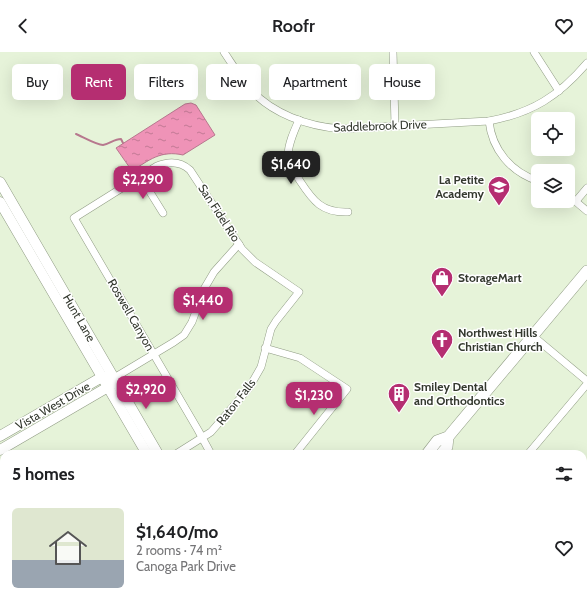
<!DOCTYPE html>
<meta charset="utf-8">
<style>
:root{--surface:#fff;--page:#f2f2f2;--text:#202124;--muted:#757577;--line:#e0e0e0;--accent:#b52e71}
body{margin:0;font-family:Cabin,sans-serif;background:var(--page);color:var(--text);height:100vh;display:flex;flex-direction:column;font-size:15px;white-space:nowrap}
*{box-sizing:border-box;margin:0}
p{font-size:13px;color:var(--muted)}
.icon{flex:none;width:22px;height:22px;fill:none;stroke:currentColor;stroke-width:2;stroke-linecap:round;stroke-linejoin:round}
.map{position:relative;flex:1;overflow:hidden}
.side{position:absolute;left:0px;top:398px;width:587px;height:156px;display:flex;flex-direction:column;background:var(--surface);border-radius:12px 12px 0 0;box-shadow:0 4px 16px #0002}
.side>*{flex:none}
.hud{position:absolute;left:12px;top:12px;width:563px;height:36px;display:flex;gap:8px}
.fabs{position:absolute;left:531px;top:60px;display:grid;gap:8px}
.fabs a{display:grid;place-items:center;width:44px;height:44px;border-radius:6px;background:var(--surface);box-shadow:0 4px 16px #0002;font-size:20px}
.price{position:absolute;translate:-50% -34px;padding:0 9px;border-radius:8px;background:var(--accent);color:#fff;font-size:13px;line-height:26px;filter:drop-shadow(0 1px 2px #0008)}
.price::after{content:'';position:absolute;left:50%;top:24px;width:12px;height:9px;margin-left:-6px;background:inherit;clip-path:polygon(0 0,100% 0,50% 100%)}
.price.active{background:#222;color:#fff}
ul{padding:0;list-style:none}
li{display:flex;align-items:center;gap:12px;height:100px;padding:0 12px}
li+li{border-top:1px solid var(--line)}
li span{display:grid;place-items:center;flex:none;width:112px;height:80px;border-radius:6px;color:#555}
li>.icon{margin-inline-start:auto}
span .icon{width:48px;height:48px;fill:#fffc;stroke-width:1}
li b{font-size:17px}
h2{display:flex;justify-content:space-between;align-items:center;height:48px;padding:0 12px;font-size:17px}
.tag{padding:0 14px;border-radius:6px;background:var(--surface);box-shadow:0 4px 16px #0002;font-size:14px;line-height:36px}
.tag.active{background:var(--accent);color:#fff}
header{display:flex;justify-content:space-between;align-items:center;height:52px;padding:0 12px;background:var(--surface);font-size:18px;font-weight:600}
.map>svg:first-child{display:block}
.water{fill:url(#water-ripples);stroke:#b7788e}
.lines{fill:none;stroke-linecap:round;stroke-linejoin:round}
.stream{stroke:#b7788e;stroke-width:2}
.street-casing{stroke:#909c84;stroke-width:8}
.secondary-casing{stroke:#909c84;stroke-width:11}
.primary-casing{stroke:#909c84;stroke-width:12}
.street{stroke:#fff;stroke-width:7}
.secondary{stroke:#fff;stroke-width:10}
.primary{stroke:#fff;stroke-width:11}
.labels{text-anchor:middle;stroke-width:3;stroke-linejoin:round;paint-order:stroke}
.street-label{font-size:12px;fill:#34392f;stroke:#fff}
.poi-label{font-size:12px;font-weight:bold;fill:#34392f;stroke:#fff;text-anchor:start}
</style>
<header><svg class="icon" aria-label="back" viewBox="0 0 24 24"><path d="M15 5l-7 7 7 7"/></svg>Roofr<svg class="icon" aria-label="heart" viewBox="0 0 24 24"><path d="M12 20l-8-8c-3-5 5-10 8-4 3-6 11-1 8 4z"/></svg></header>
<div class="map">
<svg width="587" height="554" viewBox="0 0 587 554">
<defs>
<pattern id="water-ripples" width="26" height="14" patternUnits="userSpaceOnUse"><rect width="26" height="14" fill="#ef93b7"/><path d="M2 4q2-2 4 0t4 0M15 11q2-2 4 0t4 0" fill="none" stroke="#c27995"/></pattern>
</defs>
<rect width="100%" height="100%" fill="#e6f3d9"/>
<path class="water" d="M191 51 196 53 215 83 183 103C161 98 149 108 132 119L116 96 185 52Z"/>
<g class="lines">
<path class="stream" d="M76 82C83 85 97 93 103 93 110 92 114 87 121 87L123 91"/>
<g class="street-casing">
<g id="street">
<path d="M224 0C232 12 240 25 249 36 272 62 307 74 341 77L489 69C532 61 559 44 587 11"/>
<path d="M393 0 395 73"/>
<path d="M534 0 559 39"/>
<path d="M299 68C294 79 288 92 288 104 289 113 295 121 300 129 313 149 322 161 348 160"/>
<path d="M489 69C492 98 511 120 538 129"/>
<path d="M140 124 163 161"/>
<path d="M568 143 587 159"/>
<path d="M576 149 587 136"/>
<path d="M533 284 587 329"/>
<path d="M265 296 300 306 347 337 295 402"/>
<path d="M114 326 174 290 184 283 192 270 204 237 214 220 239 192"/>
<path d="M176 402 211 380 249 336 261 315 271 277 276 269 299 240 255 210 242 197 190 118C180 109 169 109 157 114L74 166 198 378 211 402"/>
<path d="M528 402 587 332"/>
<path d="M583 459 587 455"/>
<path d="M500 550 522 554"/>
</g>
</g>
<g class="secondary-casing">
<g id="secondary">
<path d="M0 130 158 402"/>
<path d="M0 150 147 402"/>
<path d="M0 384 102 325H108"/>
<path d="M0 398 108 335 111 331"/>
<path d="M233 550 235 554"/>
<path d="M245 550 247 554"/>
</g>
</g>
<g class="primary-casing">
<g id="primary">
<path d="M427 402 437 389 448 385 587 219"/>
<path d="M441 402 447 395 448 385"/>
<path d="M307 554 310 550"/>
<path d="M321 554 324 550"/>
</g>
</g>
<use href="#street" class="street"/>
<use href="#secondary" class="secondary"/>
<use href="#primary" class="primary"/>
</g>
<defs>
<g id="school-pin" transform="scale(1.15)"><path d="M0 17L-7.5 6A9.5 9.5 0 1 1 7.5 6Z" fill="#b52e71" stroke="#fff"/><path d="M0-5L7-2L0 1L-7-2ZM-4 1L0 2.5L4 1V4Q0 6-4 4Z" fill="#fff"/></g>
<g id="shop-pin" transform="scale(1.15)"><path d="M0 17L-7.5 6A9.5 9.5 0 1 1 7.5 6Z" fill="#b52e71" stroke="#fff"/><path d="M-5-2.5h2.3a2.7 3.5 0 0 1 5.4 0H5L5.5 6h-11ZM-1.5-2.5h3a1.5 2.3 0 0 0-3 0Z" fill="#fff"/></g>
<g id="church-pin" transform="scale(1.15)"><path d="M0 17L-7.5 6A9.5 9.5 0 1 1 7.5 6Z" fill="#b52e71" stroke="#fff"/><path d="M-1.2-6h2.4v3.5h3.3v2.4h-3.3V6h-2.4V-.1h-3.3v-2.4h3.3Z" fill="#fff"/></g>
<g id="building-pin" transform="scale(1.15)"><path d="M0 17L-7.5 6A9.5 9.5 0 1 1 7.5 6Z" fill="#b52e71" stroke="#fff"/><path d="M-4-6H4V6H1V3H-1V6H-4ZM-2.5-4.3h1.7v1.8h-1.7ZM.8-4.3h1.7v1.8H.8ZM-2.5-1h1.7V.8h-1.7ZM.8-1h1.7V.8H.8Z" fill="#fff"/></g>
</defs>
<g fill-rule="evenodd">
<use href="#school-pin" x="499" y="135"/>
<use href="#shop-pin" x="442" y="226"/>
<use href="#church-pin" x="442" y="288"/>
<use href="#building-pin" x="399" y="342"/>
</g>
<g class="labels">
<g class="street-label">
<text transform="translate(380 74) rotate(-2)" y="4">Saddlebrook Drive</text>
<text transform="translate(219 161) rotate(57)" y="4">San Fidel Rio</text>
<text transform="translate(131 263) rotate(60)" y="4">Roswell Canyon</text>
<text transform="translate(79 266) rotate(60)" y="4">Hunt Lane</text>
<text transform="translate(236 350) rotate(-52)" y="4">Raton Falls</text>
<text transform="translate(53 354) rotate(-30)" y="4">Vista West Drive</text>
</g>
<g class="poi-label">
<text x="484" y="132" text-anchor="end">La Petite<tspan x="484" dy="14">Academy</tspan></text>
<text x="458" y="230">StorageMart</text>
<text x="458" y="285">Northwest Hills<tspan x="458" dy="14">Christian Church</tspan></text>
<text x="414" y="339">Smiley Dental<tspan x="414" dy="14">and Orthodontics</tspan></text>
</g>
</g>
</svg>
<div class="fabs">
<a><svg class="icon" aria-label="locate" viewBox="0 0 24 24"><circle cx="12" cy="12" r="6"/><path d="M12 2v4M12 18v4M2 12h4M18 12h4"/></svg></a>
<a><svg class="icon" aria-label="layers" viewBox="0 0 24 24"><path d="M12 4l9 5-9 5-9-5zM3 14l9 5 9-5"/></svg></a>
</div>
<b class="price active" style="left:291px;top:133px">$1,640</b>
<b class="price" style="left:143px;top:148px">$2,290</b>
<b class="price" style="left:203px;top:269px">$1,440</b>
<b class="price" style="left:146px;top:358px">$2,920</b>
<b class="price" style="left:314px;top:364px">$1,230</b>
<div class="hud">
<a class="tag">Buy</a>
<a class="tag active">Rent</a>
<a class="tag">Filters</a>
<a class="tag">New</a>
<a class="tag">Apartment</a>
<a class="tag">House</a>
</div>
<section class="side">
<h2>5 homes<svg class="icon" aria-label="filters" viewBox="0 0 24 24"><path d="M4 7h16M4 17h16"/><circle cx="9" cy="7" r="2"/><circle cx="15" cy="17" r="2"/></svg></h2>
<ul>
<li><span style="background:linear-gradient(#dfe7d0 65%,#9aa5b1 0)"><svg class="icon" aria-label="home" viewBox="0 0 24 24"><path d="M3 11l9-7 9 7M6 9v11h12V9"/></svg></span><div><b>$1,640/mo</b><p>2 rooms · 74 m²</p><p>Canoga Park Drive</p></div><svg class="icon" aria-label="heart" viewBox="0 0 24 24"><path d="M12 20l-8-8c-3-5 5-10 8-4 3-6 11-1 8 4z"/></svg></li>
</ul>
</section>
</div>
